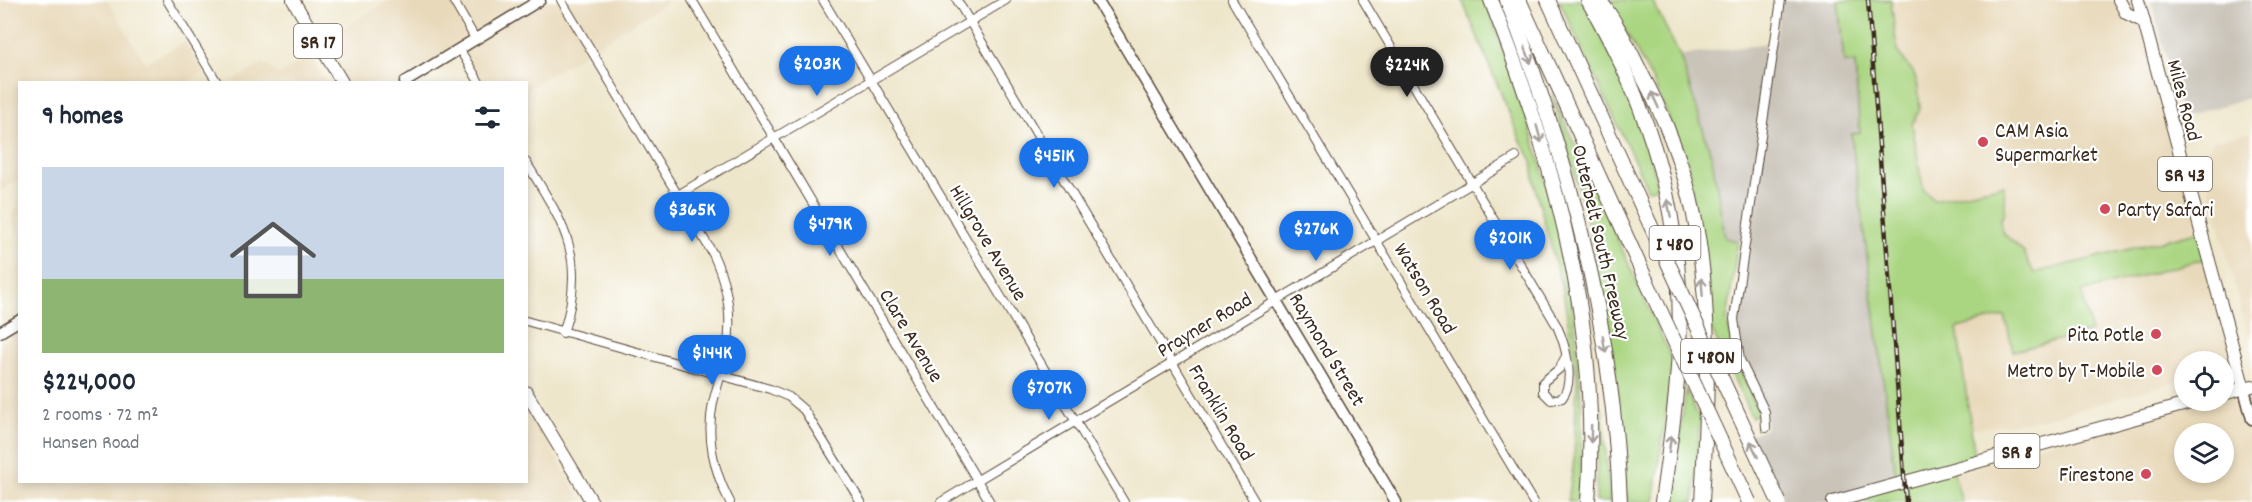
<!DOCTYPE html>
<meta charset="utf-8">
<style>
:root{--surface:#fff;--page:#f6f6f7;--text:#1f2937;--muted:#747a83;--accent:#1a73e8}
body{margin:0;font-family:Dekko,sans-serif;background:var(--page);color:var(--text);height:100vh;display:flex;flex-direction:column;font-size:22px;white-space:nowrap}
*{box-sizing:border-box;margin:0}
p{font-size:20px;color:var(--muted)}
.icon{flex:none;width:33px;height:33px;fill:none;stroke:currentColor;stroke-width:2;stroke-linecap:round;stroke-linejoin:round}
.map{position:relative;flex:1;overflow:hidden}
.side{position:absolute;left:18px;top:81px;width:510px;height:402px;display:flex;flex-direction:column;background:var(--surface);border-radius:0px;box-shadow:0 3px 9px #0003}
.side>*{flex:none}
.fabs{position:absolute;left:2174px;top:351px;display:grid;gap:12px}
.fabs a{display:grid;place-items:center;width:60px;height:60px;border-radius:50%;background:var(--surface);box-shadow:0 3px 9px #0003;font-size:30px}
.price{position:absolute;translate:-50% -51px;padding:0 14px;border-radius:21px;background:var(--accent);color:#fff;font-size:20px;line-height:39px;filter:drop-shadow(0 2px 3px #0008)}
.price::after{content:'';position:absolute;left:50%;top:36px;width:18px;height:14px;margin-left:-9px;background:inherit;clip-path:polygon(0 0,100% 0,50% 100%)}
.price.active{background:#222;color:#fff}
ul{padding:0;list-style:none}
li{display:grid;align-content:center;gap:12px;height:318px;padding:0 24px}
li span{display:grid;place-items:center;height:186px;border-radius:0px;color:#555}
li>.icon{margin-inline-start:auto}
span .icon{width:108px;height:108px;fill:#fffc;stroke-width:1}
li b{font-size:26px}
h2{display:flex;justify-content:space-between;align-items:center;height:72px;padding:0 24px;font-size:26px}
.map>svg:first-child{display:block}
.built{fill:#e8d9ba;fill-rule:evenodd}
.industrial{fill:#c9c3b8}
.green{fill:#aad581;stroke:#728050;stroke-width:1.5}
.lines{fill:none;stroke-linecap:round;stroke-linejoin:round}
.street-casing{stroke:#564638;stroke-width:10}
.secondary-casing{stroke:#564638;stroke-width:13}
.primary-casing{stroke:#564638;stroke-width:14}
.highway-casing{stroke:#564638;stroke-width:16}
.street{stroke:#fff;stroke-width:8}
.secondary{stroke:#fff;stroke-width:10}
.primary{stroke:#fff;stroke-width:12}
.highway{stroke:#fff;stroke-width:14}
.rail-casing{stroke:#3b2a1e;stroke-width:4.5}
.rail{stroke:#fff;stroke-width:2;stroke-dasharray:7;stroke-linecap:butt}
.highway-bridge-casing{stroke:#564638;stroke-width:16;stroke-linecap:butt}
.highway-bridge{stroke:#fff;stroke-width:14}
.oneway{stroke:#a79f9a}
.poi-dot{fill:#d1495b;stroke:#fff;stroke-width:2}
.labels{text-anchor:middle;stroke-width:4.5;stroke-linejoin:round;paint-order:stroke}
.shield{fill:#fff;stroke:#766a62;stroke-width:1.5}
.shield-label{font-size:20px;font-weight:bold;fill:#3b2a1e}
.street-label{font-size:21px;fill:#3b2a1e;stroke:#fff}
.poi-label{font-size:21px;fill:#3b2a1e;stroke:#fff;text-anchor:end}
</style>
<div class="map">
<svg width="2252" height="502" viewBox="0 0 2252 502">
<rect width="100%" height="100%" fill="#fff"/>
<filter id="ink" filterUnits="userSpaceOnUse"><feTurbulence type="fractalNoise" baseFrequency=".0167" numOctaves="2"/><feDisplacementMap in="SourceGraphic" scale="12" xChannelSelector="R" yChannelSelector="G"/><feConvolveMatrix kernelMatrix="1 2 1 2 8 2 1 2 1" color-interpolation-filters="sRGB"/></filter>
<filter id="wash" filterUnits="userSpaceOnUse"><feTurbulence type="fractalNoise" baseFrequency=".008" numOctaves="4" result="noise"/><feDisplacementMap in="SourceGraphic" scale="24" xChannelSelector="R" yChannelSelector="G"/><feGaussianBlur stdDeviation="1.35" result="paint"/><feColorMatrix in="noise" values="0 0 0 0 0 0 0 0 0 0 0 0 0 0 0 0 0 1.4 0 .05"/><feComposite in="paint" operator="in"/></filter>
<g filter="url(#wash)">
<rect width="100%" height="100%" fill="#eee6cb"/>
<g class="built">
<path d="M0 0H107L145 63 185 42 203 73 186 82H20L19 179 0 191Z"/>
<path d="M390 0H671L527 89 526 82H479L460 50 405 82H342L319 43Z"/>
<path d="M1891 0H2138L2201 231 2033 273 2023 251 2004 234 2000 222 2005 209 2004 185 1934 200 1923 190 1912 124 1920 108 1914 73 1897 51Z"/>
<path d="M311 56 327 82H230L264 63 278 75Z"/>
<path d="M2252 132V341L2243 318 2203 162V156L2214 140Z"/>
<path d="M19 207V236L11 221 13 211Z"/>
<path d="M2208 258 2238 368 2223 370V362H2184V379L2045 419 1971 429 1956 328 2005 316 2013 351 2091 331 2082 292Z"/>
<path d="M19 331 20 482H526L527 408 582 502H0V343Z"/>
<path d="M2252 386V502H1962L1953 470 2201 401 2223 400V394ZM2184 434H2223V472H2184Z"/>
</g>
<g class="industrial">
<path d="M1781 0H1838L1844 62H1855L1860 133 1851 134 1897 486 1833 502H1778L1748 436 1766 428 1765 412 1735 339 1744 242 1725 238 1712 158 1680 56 1775 42Z"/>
<path d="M2151 0H2252V97L2182 117Z"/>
</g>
<g class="green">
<path d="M1462 0H1485C1548 164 1595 324 1578 502H1568L1574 460 1577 377 1563 291 1535 187 1532 161 1520 139Z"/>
<path d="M1559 0H1581C1614 58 1646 120 1657 186L1648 190Z"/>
<path d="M1608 0H1652L1680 56 1712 158 1725 238 1738 241 1727 321 1738 365 1758 414 1752 418 1707 320 1688 164 1653 81Z"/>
<path d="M1838 0H1891L1897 51 1914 73 1918 87 1920 108 1912 124 1923 189 1934 200 2004 185 2005 210 2000 222 2004 234 2023 251 2034 273 2201 231 2208 258 2082 292 2091 332 2087 333 2013 351 2005 316 1957 328 1976 463 1953 470 1962 502H1833L1897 485 1851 134 1860 133 1855 63 1844 62Z"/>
<path d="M1552 94 1673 362 1654 502H1627C1621 405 1608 308 1585 213 1575 173 1563 133 1552 94Z"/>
<path d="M1686 390 1700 420 1694 502H1671Z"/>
<path d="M1598 407H1602L1610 502H1596Z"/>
</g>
</g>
<g filter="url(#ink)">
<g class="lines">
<g class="street-casing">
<g id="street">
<path d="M167 0 217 82"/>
<path d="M453 0 476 40"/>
<path d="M561 0 713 254C727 284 733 316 727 349 724 367 717 385 713 403 706 437 714 472 730 502"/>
<path d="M692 0 990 502"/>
<path d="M823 0 1124 502"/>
<path d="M957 0 1255 502"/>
<path d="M1232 0 1533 502"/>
<path d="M1363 0 1557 326C1565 344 1576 381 1562 398L1551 400 1543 392V382L1559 369 1566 356"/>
<path d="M460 50 479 82"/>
<path d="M526 162C564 224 588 258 563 333"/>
<path d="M678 195 1006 0"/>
<path d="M526 321 770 389 789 397 804 410 861 502"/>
<path d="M1766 428 1765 412 1740 360 1734 319 1781 0"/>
<path d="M941 502 1516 157"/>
</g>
</g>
<g class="secondary-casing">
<g id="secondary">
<path d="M1097 0 1396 502"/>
<path d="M405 82 540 0"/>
<path d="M0 332 20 320"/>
<path d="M2244 389 2252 419"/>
</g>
</g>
<g class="primary-casing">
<g id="primary">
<path d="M293 0 342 82"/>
<path d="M2119 0 2126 13 2144 22"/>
<path d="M2138 0 2244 389"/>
<path d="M526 392 592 502"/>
<path d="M2223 394 2252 386"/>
<path d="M1833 502 2201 400"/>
</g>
</g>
<g class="highway-casing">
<g id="highway">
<path d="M1491 0C1554 160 1602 328 1588 502"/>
<path d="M1507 0C1570 165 1613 324 1620 502"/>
<path d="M1519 0 1646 280"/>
<path d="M1548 0 1643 209"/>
<path d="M1588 0C1652 111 1685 219 1679 348 1677 400 1669 451 1662 502"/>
<path d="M1599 0C1616 21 1628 47 1640 71 1664 116 1684 165 1694 215 1713 308 1707 408 1702 502"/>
</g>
</g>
<use href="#street" class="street"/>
<use href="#secondary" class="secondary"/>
<use href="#primary" class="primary"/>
<use href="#highway" class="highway"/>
<g class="rail-casing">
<path id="rail" d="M1868 0 1906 502"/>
</g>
<use href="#rail" class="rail"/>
<g class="highway-bridge-casing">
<g id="highway-bridge">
<path d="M1643 209 1779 502"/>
<path d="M1646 280 1749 502"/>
</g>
</g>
<use href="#highway-bridge" class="highway-bridge"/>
</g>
<defs><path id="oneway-shaft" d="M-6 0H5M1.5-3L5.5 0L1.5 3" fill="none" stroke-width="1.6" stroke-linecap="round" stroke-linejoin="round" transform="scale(1.5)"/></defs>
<g class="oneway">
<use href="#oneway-shaft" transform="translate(1528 55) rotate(70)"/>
<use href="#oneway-shaft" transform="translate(1655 100) rotate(-114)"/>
<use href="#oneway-shaft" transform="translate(1539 134) rotate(74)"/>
<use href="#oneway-shaft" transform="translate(1669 208) rotate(-101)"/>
<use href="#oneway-shaft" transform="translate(1702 287) rotate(-94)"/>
<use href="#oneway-shaft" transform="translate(1604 344) rotate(81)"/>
<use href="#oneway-shaft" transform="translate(1591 434) rotate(91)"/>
<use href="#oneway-shaft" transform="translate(1670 444) rotate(-82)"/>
<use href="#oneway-shaft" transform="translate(1754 449) rotate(-115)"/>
</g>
</g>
<g class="poi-dot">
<circle cx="1983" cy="142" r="6"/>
<circle cx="2105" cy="209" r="6"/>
<circle cx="2156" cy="334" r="6"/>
<circle cx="2157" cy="370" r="6"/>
<circle cx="2146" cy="474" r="6"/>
</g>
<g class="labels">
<g class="shield">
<rect x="294" y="24" width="48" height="34" rx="4.5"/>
<rect x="2158" y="157" width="54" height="34" rx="4.5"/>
<rect x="1649.5" y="226" width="51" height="34" rx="4.5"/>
<rect x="1681" y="339" width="60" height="34" rx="4.5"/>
<rect x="1994.5" y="434" width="45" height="34" rx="4.5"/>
</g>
<g class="shield-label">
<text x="318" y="48">SR 17</text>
<text x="2185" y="181">SR 43</text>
<text x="1675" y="250">I 480</text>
<text x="1711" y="363">I 480N</text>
<text x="2017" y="458">SR 8</text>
</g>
<g class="street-label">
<text transform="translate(2185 100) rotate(75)" y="7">Miles Road</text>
<text transform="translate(989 242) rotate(59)" y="7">Hillgrove Avenue</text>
<text transform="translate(1602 242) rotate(77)" y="7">Outerbelt South Freeway</text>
<text transform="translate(1426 288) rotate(59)" y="7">Watson Road</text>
<text transform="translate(1204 324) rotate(-31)" y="7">Prayner Road</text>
<text transform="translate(912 335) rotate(59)" y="7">Clare Avenue</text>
<text transform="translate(1328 349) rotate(59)" y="7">Raymond Street</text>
<text transform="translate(1222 412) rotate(59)" y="7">Franklin Road</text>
</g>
<g class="poi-label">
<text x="1995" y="137" text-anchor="start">CAM Asia<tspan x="1995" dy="24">Supermarket</tspan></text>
<text x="2117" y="216" text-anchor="start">Party Safari</text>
<text x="2144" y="341">Pita Potle</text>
<text x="2145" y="377">Metro by T-Mobile</text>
<text x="2134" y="481">Firestone</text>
</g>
</g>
</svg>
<div class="fabs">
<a><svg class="icon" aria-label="locate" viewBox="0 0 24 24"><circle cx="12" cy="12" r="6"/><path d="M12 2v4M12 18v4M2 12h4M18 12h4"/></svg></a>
<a><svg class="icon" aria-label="layers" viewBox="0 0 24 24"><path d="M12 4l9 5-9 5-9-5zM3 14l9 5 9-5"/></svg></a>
</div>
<b class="price" style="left:817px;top:97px">$203K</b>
<b class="price active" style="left:1407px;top:98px">$224K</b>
<b class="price" style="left:1054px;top:189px">$451K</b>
<b class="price" style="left:692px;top:243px">$365K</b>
<b class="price" style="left:830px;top:257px">$479K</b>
<b class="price" style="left:1316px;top:262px">$276K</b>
<b class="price" style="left:1510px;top:271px">$201K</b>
<b class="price" style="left:712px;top:386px">$144K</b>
<b class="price" style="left:1049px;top:421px">$707K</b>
<section class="side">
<h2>9 homes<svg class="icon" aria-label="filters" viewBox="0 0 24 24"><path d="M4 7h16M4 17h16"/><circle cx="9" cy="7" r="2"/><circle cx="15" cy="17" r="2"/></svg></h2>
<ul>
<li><span style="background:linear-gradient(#c9d6e8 60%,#8fb573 0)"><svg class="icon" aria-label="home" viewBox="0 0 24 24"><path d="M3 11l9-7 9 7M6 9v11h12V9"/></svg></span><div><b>$224,000</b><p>2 rooms · 72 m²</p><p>Hansen Road</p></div></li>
</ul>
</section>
</div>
